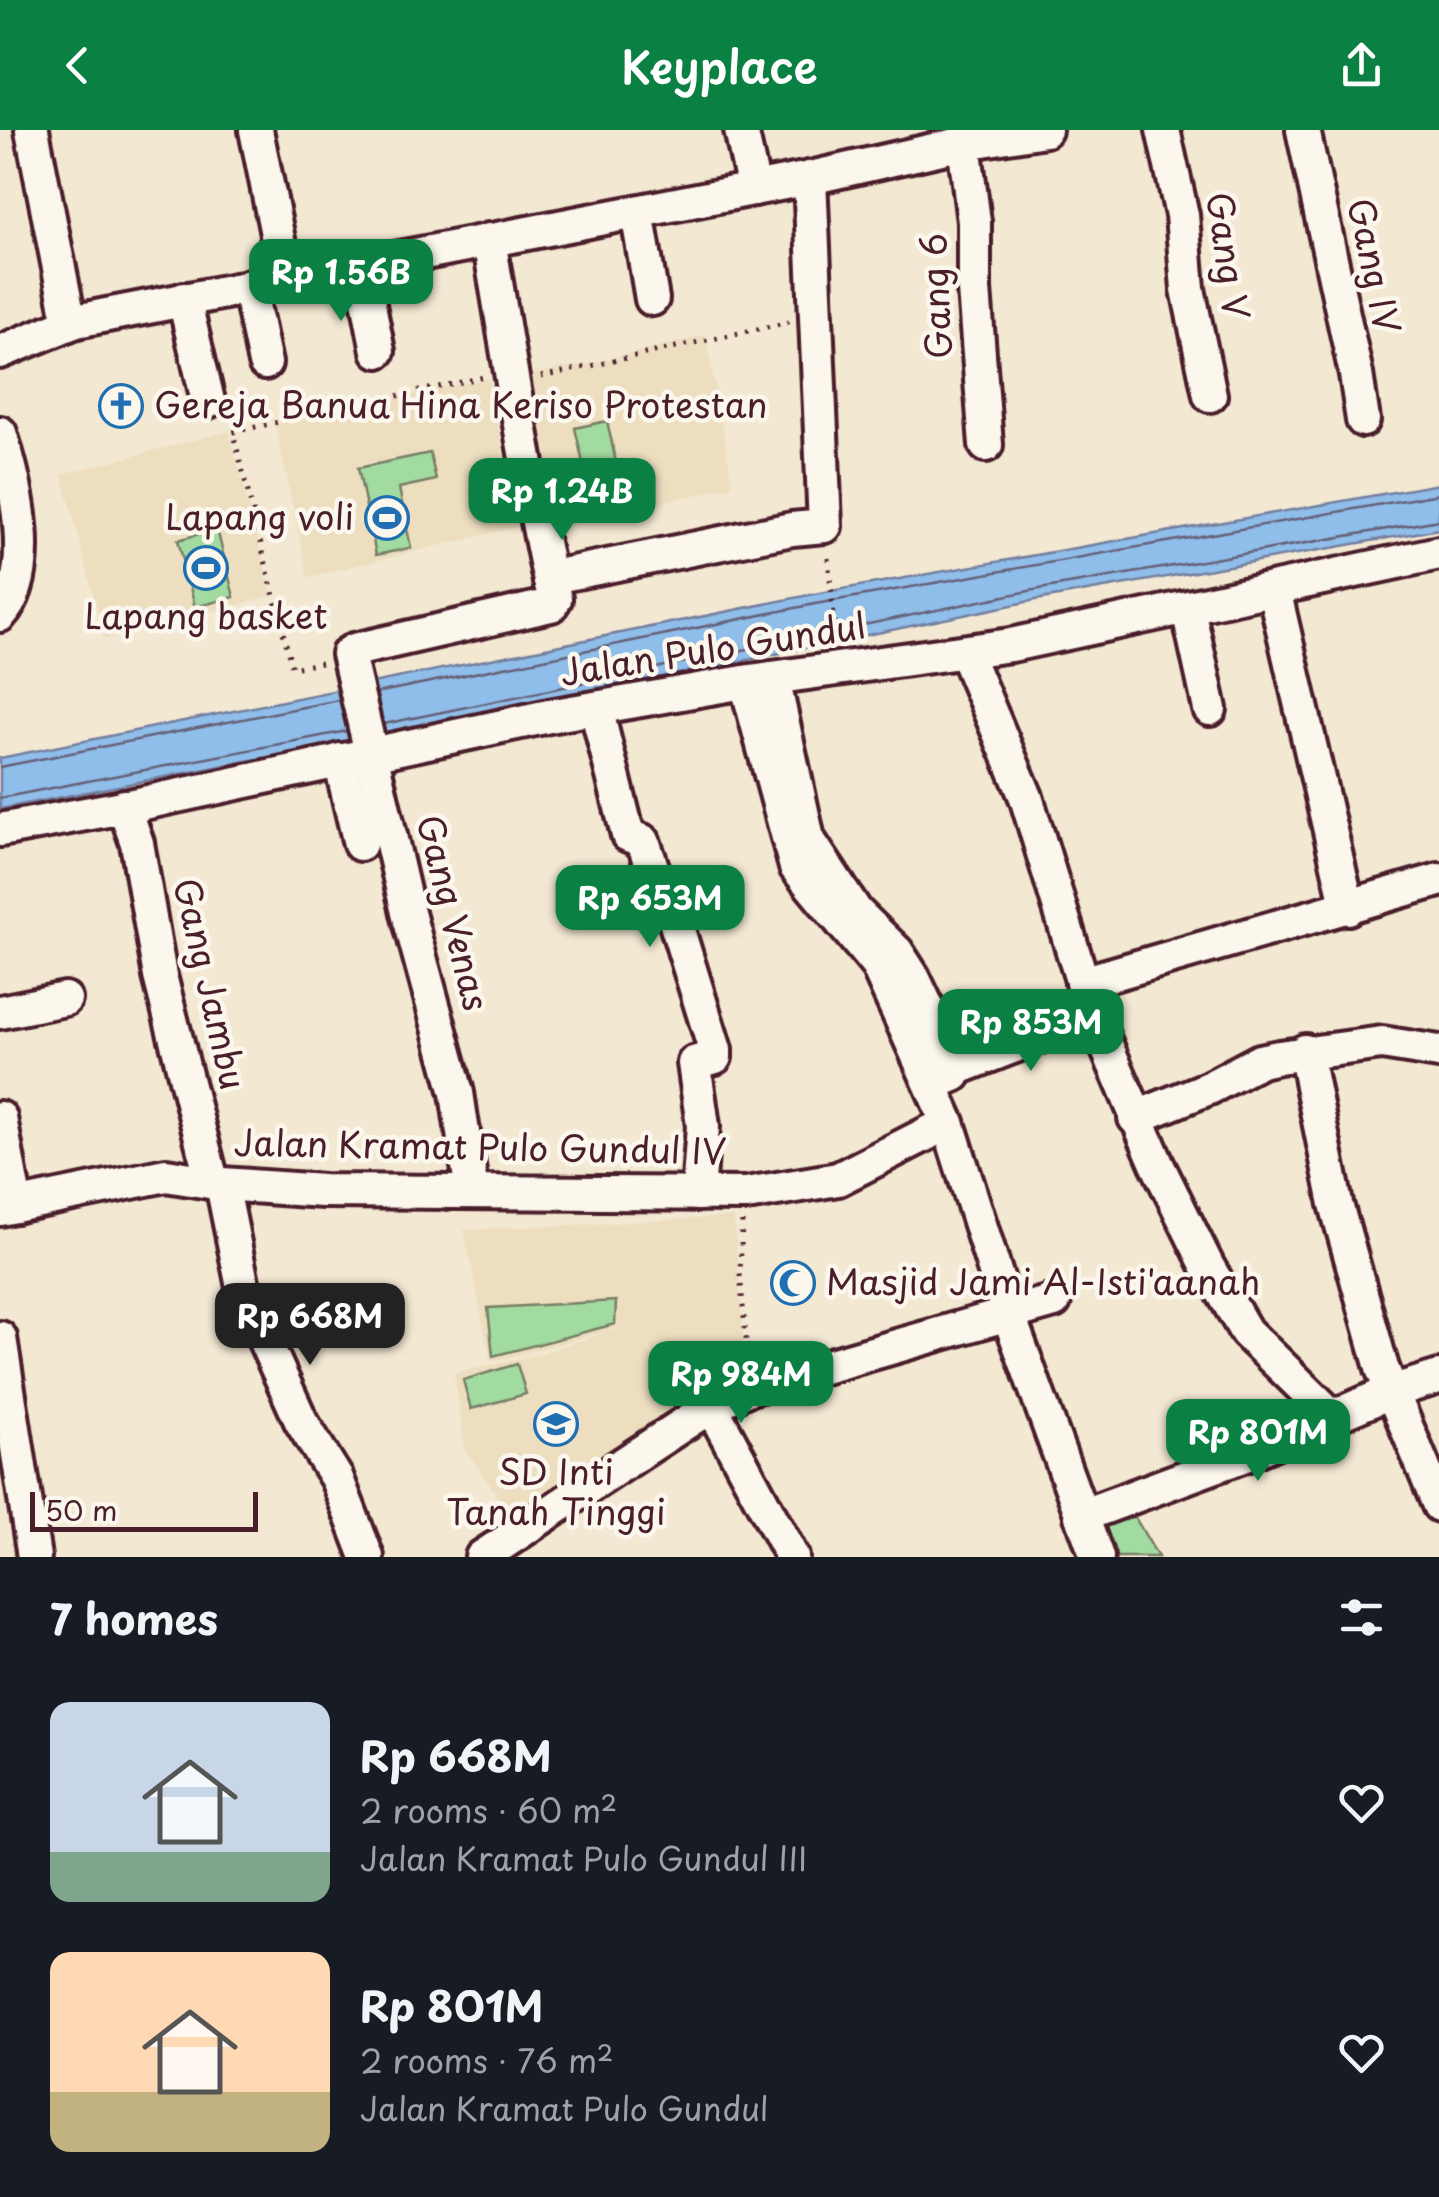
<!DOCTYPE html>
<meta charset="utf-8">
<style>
:root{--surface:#171b24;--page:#20242c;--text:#f1f3f6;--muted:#9ea1a6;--accent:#0b8043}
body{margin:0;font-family:"Playpen Sans",sans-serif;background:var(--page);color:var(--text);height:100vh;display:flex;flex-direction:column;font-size:38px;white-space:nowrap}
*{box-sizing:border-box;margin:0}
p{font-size:32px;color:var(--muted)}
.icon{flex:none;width:55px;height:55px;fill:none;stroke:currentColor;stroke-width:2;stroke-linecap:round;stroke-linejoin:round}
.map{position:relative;height:1427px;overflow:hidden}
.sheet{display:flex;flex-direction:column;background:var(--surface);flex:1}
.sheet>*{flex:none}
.scale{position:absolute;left:30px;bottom:25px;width:228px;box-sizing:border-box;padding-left:10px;border:5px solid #4a1f2b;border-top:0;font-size:28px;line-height:35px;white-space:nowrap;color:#4a1f2b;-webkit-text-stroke:8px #fbf7ec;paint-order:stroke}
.price{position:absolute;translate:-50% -85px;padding:0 22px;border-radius:20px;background:var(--accent);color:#fff;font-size:32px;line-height:65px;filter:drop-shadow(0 2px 5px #0008)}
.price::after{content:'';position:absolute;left:50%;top:60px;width:30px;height:22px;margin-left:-15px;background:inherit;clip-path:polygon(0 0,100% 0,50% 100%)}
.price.active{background:#222;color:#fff}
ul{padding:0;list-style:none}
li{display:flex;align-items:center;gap:30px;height:250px;padding:0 50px}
li span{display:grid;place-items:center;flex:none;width:280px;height:200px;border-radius:20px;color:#555}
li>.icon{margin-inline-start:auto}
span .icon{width:120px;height:120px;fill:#fffc;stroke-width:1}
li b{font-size:42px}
h2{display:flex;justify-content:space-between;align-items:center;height:120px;padding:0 50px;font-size:42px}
header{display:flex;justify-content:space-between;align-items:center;height:130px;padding:0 50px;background:var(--accent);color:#fff;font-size:45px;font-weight:600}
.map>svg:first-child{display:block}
.built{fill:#eddec0}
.green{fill:#a2db9f;stroke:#767d65;stroke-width:2.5}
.water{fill:#8fbeea;stroke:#737e9e;stroke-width:2.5}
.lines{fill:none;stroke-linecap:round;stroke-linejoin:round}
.shore{stroke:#665f77;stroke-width:2.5}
.minor-casing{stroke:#4a1f2b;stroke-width:40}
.path{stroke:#4a1f2b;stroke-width:5;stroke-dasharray:2.5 8;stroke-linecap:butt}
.minor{stroke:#fbf7ec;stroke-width:32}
.labels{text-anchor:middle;stroke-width:9;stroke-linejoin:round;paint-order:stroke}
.street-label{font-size:35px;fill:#4a1f2b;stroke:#fbf7ec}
.poi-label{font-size:35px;fill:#4a1f2b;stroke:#fbf7ec;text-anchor:start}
</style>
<header><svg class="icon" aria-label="back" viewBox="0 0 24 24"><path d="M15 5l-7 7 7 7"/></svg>Keyplace<svg class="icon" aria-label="share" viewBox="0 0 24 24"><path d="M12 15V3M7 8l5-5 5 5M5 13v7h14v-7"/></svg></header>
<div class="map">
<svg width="1439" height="1427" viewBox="0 0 1439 1427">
<rect width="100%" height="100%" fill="#f3e8d2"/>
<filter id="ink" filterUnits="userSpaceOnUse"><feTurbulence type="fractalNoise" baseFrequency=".01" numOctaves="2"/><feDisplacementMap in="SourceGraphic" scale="20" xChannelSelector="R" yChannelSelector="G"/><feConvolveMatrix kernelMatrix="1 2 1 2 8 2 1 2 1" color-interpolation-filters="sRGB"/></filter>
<g filter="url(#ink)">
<g class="built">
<path d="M706 205 733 356 532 402 497 251 606 230Z"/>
<path d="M489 248 517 397 308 447 275 293Z"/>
<path d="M229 301 272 466 105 509 62 344Z"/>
<path d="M734 1087 745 1232 689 1267 630 1194 687 1269 513 1389 465 1319 454 1243 528 1227 623 1197 491 1232 464 1100Z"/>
</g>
<g class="green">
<path d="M607 291 624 369 593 376 575 298Z"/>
<path d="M430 323 436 350 399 358 411 418 376 425 358 338Z"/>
<path d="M217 399 234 467 195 477 178 410Z"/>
<path d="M616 1171 615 1194 493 1226 488 1178Z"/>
<path d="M517 1234 526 1264 471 1279 463 1250Z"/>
<path d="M1127 1374 1158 1427H1108L1090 1396Z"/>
</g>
<path class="water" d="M1439 354V399L1036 470 483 585 0 679V628L814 464Z"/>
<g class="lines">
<g class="shore">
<path d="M376 563 815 474 1439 364"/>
<path d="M384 594 1034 460 1439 390"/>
<path d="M0 637 339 570"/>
<path d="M0 668 347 601"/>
</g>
<g class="minor-casing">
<g id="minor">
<path d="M32 0 67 179 76 191 810 48 964 13 1045 0"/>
<path d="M256 0 286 149"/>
<path d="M741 0 754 59"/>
<path d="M1163 0 1182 85 1188 159 1210 265"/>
<path d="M1303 0 1356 244 1363 290"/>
<path d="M964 13 974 92V159L986 315"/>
<path d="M637 82 652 169"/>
<path d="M489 110C508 224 526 338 550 451"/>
<path d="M361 134 378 221"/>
<path d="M249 156 265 233"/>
<path d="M184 169 208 271"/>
<path d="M0 222 76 191"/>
<path d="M0 303C16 353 38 444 0 485"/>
<path d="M1274 460 1348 778"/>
<path d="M1188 479 1210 579"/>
<path d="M965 522 1026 667 1091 880 1157 1034 1208 1137 1246 1202 1333 1287"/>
<path d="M773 548 808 709 856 782 897 822 913 847 931 885 954 945 932 954"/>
<path d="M746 552 796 737 877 835 948 993 1009 1186 1097 1427"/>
<path d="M596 578 628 705 643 711 656 749 664 755 715 920V927L694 933 703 996 698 1064"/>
<path d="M340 630 360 714"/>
<path d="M124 676 137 713 160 846 212 1051"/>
<path d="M0 700 139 674 549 586 750 551 1011 515 1439 423"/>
<path d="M1082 853 1439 750"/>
<path d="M0 882 65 869"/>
<path d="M1305 921 1336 1074 1382 1238 1439 1375"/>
<path d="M935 947 1094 885"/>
<path d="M0 988 16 1076"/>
<path d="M1135 988 1209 958 1260 931 1279 927 1382 913 1439 922"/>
<path d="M222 1054 245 1167 301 1291 337 1349 367 1427"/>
<path d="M472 1062 457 963 409 787 348 524 354 520 551 475 555 469 550 451 562 445 792 399 825 396 810 48"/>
<path d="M0 1079 166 1045 222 1054 323 1061 746 1064 838 1049 948 993"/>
<path d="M0 1208 34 1427"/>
<path d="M711 1276 792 1427"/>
<path d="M1081 1386 1245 1325 1390 1262 1439 1247"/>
<path d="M482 1427 711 1276 747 1259 1054 1171"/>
</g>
</g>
<g class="path">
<path d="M541 247 789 192"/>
<path d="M828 428 836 507"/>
<path d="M321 533 292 538 233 302 484 247"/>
<path d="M742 1092 740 1144 748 1230"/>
</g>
<use href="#minor" class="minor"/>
</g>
</g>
<defs>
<g id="church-ring" transform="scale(2.25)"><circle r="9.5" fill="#fbf7ec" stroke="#1f6fb2" stroke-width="1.5"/><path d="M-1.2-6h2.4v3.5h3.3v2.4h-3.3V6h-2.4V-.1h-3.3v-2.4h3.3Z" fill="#1f6fb2"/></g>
<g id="stadium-ring" transform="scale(2.25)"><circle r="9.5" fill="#fbf7ec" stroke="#1f6fb2" stroke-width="1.5"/><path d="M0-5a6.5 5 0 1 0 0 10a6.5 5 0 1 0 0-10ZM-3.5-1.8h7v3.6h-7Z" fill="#1f6fb2"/></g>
<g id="mosque-ring" transform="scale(2.25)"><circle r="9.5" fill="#fbf7ec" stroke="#1f6fb2" stroke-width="1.5"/><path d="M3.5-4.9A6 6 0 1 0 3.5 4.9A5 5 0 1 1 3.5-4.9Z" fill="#1f6fb2"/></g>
<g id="school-ring" transform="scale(2.25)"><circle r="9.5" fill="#fbf7ec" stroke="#1f6fb2" stroke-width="1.5"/><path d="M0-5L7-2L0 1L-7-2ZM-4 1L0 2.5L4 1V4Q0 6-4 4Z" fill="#1f6fb2"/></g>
</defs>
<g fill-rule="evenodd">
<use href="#church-ring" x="121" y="276"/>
<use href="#stadium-ring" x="387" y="388"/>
<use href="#stadium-ring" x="206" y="438"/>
<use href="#mosque-ring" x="793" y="1153"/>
<use href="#school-ring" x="556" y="1294"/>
</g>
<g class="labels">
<g class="street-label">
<text transform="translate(1227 126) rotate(82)" y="12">Gang V</text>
<text transform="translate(1373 136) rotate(78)" y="12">Gang IV</text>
<text transform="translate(937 166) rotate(-93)" y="12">Gang 6</text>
<text transform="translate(713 520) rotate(-9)" y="12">Jalan Pulo Gundul</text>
<text transform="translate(452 783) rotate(76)" y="12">Gang Venas</text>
<text transform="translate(209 854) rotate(77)" y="12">Gang Jambu</text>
<text transform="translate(480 1018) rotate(1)" y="12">Jalan Kramat Pulo Gundul IV</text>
</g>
<g class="poi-label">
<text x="154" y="288">Gereja Banua Hina Keriso Protestan</text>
<text x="354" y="400" text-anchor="end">Lapang voli</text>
<text x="206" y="499" text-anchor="middle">Lapang basket</text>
<text x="826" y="1165">Masjid Jami Al-Isti'aanah</text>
<text x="556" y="1355" text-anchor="middle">SD Inti<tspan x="556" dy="40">Tanah Tinggi</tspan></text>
</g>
</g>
</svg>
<div class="scale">50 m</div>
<b class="price" style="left:341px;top:194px">Rp 1.56B</b>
<b class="price" style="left:562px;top:413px">Rp 1.24B</b>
<b class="price" style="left:650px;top:820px">Rp 653M</b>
<b class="price" style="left:1031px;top:944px">Rp 853M</b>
<b class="price active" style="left:310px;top:1238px">Rp 668M</b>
<b class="price" style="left:741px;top:1296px">Rp 984M</b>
<b class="price" style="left:1258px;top:1354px">Rp 801M</b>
</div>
<section class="sheet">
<h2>7 homes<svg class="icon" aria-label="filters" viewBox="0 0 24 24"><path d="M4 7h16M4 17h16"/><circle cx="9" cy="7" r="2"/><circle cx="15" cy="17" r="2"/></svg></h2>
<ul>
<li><span style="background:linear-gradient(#c9d6e8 75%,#7fa58c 0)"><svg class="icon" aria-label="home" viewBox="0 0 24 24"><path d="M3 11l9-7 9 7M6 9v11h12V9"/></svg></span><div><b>Rp 668M</b><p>2 rooms · 60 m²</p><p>Jalan Kramat Pulo Gundul III</p></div><svg class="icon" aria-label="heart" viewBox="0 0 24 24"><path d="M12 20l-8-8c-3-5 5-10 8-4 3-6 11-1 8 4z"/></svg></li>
<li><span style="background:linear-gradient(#ffd9b3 70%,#c2b280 0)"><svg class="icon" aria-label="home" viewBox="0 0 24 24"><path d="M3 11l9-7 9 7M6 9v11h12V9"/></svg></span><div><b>Rp 801M</b><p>2 rooms · 76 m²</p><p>Jalan Kramat Pulo Gundul</p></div><svg class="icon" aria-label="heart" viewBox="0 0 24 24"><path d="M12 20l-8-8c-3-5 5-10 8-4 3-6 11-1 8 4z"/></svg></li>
</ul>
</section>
